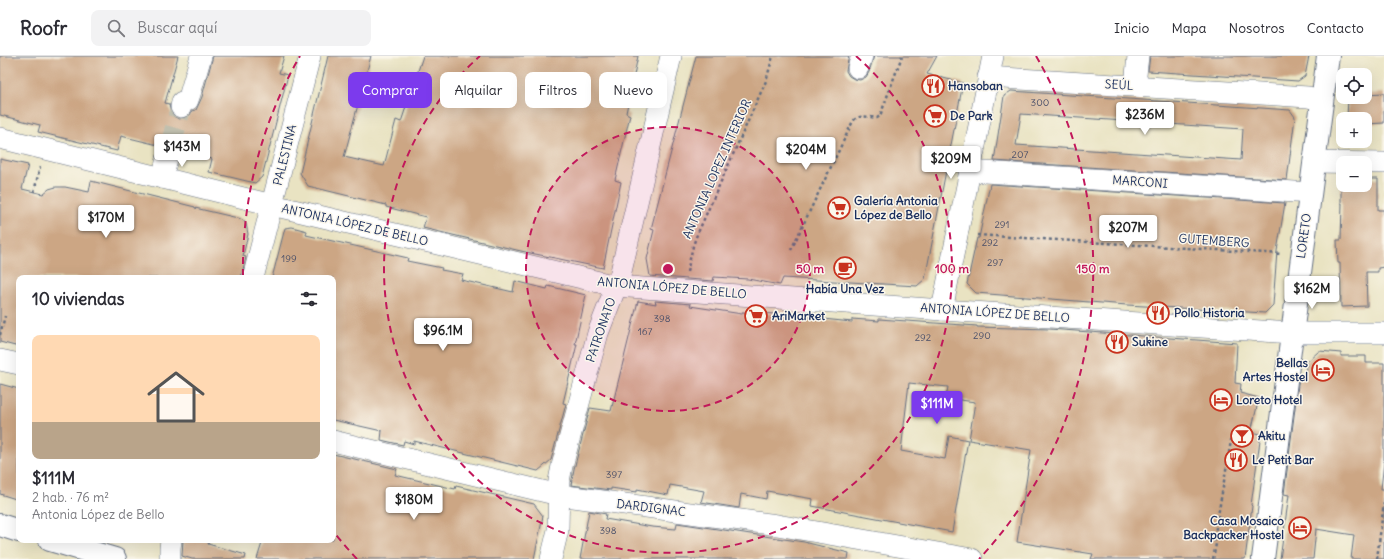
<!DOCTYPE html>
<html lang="es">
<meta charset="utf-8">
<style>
:root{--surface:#fff;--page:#f2f2f3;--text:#2b2b33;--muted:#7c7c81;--line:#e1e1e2;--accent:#7c3aed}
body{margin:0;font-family:Delius,sans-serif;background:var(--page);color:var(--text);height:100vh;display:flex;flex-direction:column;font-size:15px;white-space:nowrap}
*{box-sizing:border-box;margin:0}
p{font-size:13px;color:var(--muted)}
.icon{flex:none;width:22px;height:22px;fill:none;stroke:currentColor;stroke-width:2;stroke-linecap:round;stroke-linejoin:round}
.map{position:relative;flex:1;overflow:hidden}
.side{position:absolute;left:16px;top:219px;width:320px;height:268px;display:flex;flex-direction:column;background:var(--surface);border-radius:8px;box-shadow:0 4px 16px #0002}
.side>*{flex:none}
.guide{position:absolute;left:348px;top:16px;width:380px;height:36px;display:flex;gap:8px}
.fabs{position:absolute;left:1336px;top:12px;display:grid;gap:8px}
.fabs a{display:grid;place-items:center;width:36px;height:36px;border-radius:8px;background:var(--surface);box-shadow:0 4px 16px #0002;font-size:20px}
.price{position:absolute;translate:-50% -34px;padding:0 9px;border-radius:4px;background:#fff;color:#222;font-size:13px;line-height:26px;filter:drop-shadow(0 1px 2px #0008)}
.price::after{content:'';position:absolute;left:50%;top:24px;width:12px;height:9px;margin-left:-6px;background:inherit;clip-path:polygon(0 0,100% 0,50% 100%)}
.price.active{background:var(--accent);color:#fff}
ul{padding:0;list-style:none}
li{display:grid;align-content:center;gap:8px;height:212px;padding:0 16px}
li span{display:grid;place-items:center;height:124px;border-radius:8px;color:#555}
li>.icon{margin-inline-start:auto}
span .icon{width:72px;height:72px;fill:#fffc;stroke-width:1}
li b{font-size:17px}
h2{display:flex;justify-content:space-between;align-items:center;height:48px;padding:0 16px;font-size:17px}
.chip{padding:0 14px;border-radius:8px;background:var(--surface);box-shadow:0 4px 16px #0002;font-size:14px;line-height:36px}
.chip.active{background:var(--accent);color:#fff}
header{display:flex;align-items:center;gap:24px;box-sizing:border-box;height:56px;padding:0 20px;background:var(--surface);border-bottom:1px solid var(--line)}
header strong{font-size:19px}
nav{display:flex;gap:22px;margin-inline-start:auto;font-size:14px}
.search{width:280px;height:36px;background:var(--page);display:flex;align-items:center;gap:10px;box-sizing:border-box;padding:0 14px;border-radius:8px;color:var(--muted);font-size:15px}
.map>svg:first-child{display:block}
.building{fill:#cca684;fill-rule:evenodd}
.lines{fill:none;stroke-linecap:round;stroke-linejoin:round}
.street-tunnel{stroke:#c0bfae;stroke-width:21;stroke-dasharray:21 10;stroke-linecap:butt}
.street-casing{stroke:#636e81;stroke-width:22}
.secondary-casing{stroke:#636e81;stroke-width:24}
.primary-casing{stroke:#636e81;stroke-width:24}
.path{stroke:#636e81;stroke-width:2.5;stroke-dasharray:3 3;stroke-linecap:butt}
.street{stroke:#fff;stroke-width:21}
.secondary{stroke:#fff;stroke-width:22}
.primary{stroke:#fff;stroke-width:22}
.ring{fill:none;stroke:#c2185b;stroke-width:2;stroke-dasharray:7 5}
.labels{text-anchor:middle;stroke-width:3;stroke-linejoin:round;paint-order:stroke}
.number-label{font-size:10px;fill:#474d68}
.street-label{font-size:12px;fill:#1b2f5e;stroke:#fbf7ec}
.poi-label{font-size:12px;font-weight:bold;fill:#1b2f5e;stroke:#fbf7ec;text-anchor:start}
.centre{fill:#c2185b;stroke:#fbf7ec;stroke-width:2}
.ring-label{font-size:12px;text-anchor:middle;font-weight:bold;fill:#c2185b;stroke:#fbf7ec;stroke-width:3;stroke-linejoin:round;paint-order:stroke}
</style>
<header>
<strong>Roofr</strong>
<div class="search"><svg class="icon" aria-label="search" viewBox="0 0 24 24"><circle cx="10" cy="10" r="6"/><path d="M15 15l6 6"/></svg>Buscar aquí</div>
<nav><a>Inicio</a><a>Mapa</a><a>Nosotros</a><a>Contacto</a></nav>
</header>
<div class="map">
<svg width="1384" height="503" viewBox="0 0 1384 503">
<rect width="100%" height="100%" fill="#fbf7ec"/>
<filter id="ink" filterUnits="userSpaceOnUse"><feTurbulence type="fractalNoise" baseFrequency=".025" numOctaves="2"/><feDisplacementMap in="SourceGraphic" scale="8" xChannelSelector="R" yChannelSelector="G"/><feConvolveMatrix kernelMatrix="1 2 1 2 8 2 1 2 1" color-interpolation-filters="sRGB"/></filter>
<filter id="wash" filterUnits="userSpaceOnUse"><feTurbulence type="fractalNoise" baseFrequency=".012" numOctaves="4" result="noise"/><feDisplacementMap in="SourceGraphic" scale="16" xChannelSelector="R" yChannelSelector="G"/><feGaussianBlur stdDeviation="0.9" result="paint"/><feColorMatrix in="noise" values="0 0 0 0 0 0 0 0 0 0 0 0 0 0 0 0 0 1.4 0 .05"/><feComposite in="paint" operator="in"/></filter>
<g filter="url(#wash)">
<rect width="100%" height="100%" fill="#e9e3c2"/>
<g id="blocks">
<g class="building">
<path d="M0 0H178L165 47 169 48 170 54 173 60 179 63 185 62 190 59 192 55 196 54 202 41 213 0H284L279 17 288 19 262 121 255 127 209 116 212 103 182 95 181 89 179 84 173 81H167L161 84 158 89 121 80 117 95 38 76 40 69 0 59Z"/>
<path d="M328 0H371L344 101 384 110 396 64 401 66 423 0H638L626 57 630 59 615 124 621 126 603 212 521 195 423 172 426 161 386 151V149L308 130 300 117Z"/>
<path d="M696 0H849L847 9 846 15 849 20 854 23 860 24 866 21 869 16 874 0H937L927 18 963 27 925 223 917 230 783 222 780 229 748 223 714 221 713 225 650 220 647 203 654 174 651 173Z"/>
<path d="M1150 0H1309L1305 20 1298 25 1148 15Z"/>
<path d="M1011 35 1290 54 1295 61 1287 124 994 105 1004 40ZM1021 58 1243 73 1241 104 1016 89Z"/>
<path d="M1384 37V67L1365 68V63H1347L1348 41H1365V38Z"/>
<path d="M0 103 28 109 22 133 43 138 49 133 56 131H65L89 136 91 125 195 151V152L238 162 243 164 246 168 248 178 243 200 246 201 241 222H19V291L0 286Z"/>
<path d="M1341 123H1343V129H1365V123H1378V154H1384V211L1378 212V216H1366L1367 250 1341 251 1340 207H1338L1337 184H1341L1342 147H1341Z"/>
<path d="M990 128 1285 147 1277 195 1273 249 1265 257 1127 249 976 237 967 228 977 182H979Z"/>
<path d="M292 171 307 175 306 179 408 202 407 205 442 212 441 214 463 218 461 224 513 236 515 225 547 233 548 230 586 239 575 288H577L563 347 566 348 551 404 538 415 414 385V388L404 385 403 389 381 384 382 375 333 364V222H272L285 172Z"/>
<path d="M638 245 656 248 655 245 691 248 690 250 742 258V256L775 258 852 266V263L879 265V263L977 270V271L1049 273 1237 287 1235 327 1241 328 1240 337 1259 342 1251 376 1261 378 1251 449 1252 450 1245 503H1091L1093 498 1017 486 1031 394 969 384 975 346 946 342 948 331 909 327 901 395 945 403 949 380 968 384 952 476 812 450 813 443 767 435 766 443 741 438 739 452 701 446 704 435 670 429 668 439 637 433V436L611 432V434L571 429 574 413 590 352 611 355Z"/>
<path d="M1319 295 1341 297V300H1366V307H1384V406L1381 433H1384V503H1351L1354 479 1316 473 1313 503H1280L1289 439 1284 438 1299 321 1304 323 1307 306Z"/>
<path d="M0 328 19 333V444L0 438Z"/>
<path d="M333 398 397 413 395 419 455 433 456 430 534 448 543 460 534 503H257L263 484H333Z"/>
<path d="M589 455 606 458 605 463 652 471 676 473 677 467 804 486 849 497 848 503H580Z"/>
<path d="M183 484H209L208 488 246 499 245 503H192L182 500Z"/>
</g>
</g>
</g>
<g filter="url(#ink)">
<use href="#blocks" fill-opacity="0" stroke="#636e81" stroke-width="1"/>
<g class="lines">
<path class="street-tunnel" d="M170 92 181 51"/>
<g class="street-casing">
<g id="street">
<path d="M858 12 862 0"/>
<path d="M988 21 1308 41 1322 44"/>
<path d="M1135 29 1138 0"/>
<path d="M181 51 182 46 188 44 190 38 201 0"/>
<path d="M0 82 272 149 616 230 942 254 1292 277H1384"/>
<path d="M1314 106 1384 107"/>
<path d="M969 115 1310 137"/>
<path d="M162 122 170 92"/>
<path d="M253 222 310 0"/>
<path d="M942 254 993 0"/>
<path d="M0 304 19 308"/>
<path d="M333 385 559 439 777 469 972 503"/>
<path d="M170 503V492L171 484"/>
<path d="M551 503 558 474 559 425 562 410 598 277 620 220 671 0"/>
</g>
</g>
<g class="secondary-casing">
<path id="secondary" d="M1263 503 1328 0"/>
</g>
<g class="primary-casing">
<g id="primary">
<path d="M0 469 19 475"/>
<path d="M50 484 115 503"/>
</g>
</g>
<g class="path">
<path d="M34 136 40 111"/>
<path d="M977 179 1282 198"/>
<path d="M791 194 853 65C859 58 868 61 877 62L880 60 902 0"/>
<path d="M687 216 693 190 696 181 766 25 773 0"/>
<path d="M0 279 5 260"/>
<path d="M1213 503 1216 488 1214 483 1232 379"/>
<path d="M1377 503 1384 446"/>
</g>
<use href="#street" class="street"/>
<use href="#secondary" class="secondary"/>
<use href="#primary" class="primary"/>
</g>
</g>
<circle cx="668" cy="213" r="142" fill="#c2185b" fill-opacity=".12"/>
<g class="ring">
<circle cx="668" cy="213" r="142"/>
<path d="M856 0A284 284 0 1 1 480 0"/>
<path d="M357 503A425 425 0 0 1 333 475M243 220A425 425 0 0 1 300 0M1036 0A425 425 0 0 1 979 503"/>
</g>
<defs>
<g id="restaurant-ring" transform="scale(1.15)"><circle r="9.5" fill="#fbf7ec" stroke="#c8321e" stroke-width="1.5"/><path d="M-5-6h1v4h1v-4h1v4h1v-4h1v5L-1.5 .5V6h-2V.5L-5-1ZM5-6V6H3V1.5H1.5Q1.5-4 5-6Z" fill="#c8321e"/></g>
<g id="supermarket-ring" transform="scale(1.15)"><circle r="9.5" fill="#fbf7ec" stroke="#c8321e" stroke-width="1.5"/><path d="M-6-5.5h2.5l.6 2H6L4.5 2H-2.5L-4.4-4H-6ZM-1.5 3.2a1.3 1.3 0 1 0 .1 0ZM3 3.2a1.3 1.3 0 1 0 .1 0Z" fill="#c8321e"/></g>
<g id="cafe-ring" transform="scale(1.15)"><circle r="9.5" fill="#fbf7ec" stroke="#c8321e" stroke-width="1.5"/><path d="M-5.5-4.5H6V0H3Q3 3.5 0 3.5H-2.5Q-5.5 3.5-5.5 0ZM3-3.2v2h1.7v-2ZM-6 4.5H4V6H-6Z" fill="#c8321e"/></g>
<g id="hotel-ring" transform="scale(1.15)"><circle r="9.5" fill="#fbf7ec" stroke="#c8321e" stroke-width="1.5"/><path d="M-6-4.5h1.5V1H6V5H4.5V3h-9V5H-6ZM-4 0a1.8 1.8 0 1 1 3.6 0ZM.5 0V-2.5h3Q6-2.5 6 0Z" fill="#c8321e"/></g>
<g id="bar-ring" transform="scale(1.15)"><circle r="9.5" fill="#fbf7ec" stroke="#c8321e" stroke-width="1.5"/><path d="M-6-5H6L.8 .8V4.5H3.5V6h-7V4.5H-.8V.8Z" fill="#c8321e"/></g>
</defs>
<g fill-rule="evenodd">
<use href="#restaurant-ring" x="933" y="30"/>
<use href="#supermarket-ring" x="935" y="60"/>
<use href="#supermarket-ring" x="839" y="152"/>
<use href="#cafe-ring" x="845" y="212"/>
<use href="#restaurant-ring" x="1158" y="257"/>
<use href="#supermarket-ring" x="756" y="260"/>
<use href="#restaurant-ring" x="1117" y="286"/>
<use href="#hotel-ring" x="1323" y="314"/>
<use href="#hotel-ring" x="1221" y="344"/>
<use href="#bar-ring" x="1242" y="380"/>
<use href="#restaurant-ring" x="1236" y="404"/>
<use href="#hotel-ring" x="1300" y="472"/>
</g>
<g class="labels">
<g class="number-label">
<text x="1040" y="50">300</text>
<text x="1020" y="102">207</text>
<text x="1002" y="172">291</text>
<text x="990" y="190">292</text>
<text x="289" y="206">199</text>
<text x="995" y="210">297</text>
<text x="662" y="266">398</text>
<text x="645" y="279">167</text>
<text x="982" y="283">290</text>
<text x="923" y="285">292</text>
<text x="614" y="422">397</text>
<text x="608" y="478">398</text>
</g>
<g class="street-label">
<text transform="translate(1119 29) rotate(3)" y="4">SEÚL</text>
<text transform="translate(285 99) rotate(-76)" y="4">PALESTINA</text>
<text transform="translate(717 113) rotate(-66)" y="4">ANTONIA LOPEZ INTERIOR</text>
<text transform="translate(1140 126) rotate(4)" y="4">MARCONI</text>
<text transform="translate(355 169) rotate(13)" y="4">ANTONIA LÓPEZ DE BELLO</text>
<text transform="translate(1304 180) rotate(-82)" y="4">LORETO</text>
<text transform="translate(1214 185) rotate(4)" y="4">GUTEMBERG</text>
<text transform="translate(672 232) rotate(5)" y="4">ANTONIA LÓPEZ DE BELLO</text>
<text transform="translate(995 257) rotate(4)" y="4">ANTONIA LÓPEZ DE BELLO</text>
<text transform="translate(601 274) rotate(-71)" y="4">PATRONATO</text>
<text transform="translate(651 452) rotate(7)" y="4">DARDIGNAC</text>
</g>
<g class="poi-label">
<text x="948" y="34">Hansoban</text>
<text x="950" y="64">De Park</text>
<text x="854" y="149">Galería Antonia<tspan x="854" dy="14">López de Bello</tspan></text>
<text x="845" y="237" text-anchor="middle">Había Una Vez</text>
<text x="1174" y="261">Pollo Historia</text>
<text x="772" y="264">AriMarket</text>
<text x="1132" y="290">Sukine</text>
<text x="1308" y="311" text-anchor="end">Bellas<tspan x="1308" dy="14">Artes Hostel</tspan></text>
<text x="1236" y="348">Loreto Hotel</text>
<text x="1258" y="384">Akitu</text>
<text x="1252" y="408">Le Petit Bar</text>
<text x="1284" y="469" text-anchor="end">Casa Mosaico<tspan x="1284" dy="14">Backpacker Hostel</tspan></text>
</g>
</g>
<circle cx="668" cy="213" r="6" class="centre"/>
<g class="ring-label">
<text x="810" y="217">50 m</text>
<text x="952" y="217">100 m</text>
<text x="1093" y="217">150 m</text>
</g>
</svg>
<div class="fabs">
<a><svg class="icon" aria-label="locate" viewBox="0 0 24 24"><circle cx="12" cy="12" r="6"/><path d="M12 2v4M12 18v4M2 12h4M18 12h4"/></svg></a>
<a>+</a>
<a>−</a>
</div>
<b class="price" style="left:1145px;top:80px">$236M</b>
<b class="price" style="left:182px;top:112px">$143M</b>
<b class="price" style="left:806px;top:115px">$204M</b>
<b class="price" style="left:951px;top:124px">$209M</b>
<b class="price" style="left:106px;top:183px">$170M</b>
<b class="price" style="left:1128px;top:193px">$207M</b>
<b class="price" style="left:1312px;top:254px">$162M</b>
<b class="price" style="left:443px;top:296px">$96.1M</b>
<b class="price active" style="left:937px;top:369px">$111M</b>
<b class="price" style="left:414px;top:465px">$180M</b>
<div class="guide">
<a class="chip active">Comprar</a>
<a class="chip">Alquilar</a>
<a class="chip">Filtros</a>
<a class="chip">Nuevo</a>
</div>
<section class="side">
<h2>10 viviendas<svg class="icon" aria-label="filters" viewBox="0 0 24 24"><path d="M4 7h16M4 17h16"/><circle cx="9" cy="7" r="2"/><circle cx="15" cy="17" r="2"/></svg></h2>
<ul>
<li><span style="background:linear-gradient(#ffd9b3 70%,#b9a48a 0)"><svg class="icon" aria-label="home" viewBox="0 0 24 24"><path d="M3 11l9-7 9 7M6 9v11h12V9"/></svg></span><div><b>$111M</b><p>2 hab. · 76 m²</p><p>Antonia López de Bello</p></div></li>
</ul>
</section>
</div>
